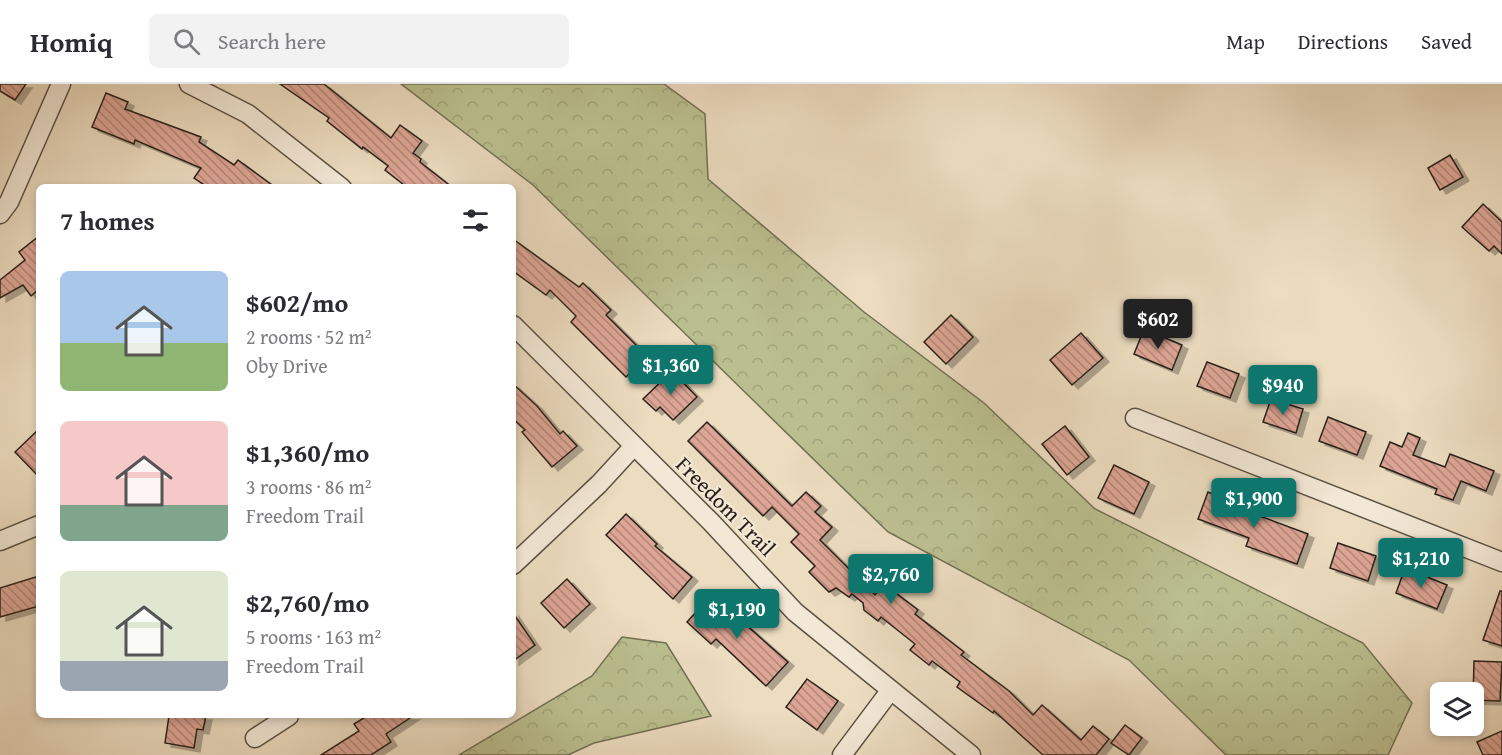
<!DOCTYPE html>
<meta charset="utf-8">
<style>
:root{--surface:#fff;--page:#f2f2f3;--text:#2b2b33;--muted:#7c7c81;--line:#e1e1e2;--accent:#0f766e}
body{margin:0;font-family:"Gentium Book Plus",serif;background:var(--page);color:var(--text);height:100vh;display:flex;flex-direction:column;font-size:22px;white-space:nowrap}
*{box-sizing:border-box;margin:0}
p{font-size:20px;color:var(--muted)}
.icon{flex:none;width:33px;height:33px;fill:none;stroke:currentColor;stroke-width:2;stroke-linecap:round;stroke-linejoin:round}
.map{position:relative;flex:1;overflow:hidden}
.sheet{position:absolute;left:36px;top:100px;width:480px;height:534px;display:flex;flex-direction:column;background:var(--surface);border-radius:9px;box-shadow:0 3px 9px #0003}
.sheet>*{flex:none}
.controls{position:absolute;left:1430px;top:598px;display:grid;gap:12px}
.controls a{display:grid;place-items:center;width:54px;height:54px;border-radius:9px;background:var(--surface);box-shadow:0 3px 9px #0003;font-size:30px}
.price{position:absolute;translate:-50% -51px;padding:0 14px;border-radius:6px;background:var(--accent);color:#fff;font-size:20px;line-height:39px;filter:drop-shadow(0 2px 3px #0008)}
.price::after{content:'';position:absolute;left:50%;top:36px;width:18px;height:14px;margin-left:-9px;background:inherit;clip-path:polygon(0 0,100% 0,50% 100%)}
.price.active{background:#222;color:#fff}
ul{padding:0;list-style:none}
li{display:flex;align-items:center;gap:18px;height:150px;padding:0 24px}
li span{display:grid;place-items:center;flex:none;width:168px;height:120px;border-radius:9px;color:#555}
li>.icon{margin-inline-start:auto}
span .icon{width:72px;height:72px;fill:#fffc;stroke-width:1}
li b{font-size:26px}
h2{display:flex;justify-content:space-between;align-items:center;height:72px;padding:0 24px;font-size:26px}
header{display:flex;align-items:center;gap:36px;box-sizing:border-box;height:84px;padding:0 30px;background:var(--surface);border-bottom:2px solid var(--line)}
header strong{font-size:28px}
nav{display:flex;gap:33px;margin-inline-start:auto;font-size:21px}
.search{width:420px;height:54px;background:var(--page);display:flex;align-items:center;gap:15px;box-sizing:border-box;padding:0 21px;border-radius:9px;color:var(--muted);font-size:22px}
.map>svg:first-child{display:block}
.forest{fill:url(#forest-crowns);stroke:#727054;stroke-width:1.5}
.building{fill:url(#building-back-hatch);stroke:#292118;stroke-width:1.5;filter:url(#shadow)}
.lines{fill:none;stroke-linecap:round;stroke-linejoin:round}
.minor-casing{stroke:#5a5042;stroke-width:21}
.minor{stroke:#f3e8d6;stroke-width:18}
.labels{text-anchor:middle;stroke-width:4.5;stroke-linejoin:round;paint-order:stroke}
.street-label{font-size:22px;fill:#292118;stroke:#f3e8d6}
</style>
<header>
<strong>Homiq</strong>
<div class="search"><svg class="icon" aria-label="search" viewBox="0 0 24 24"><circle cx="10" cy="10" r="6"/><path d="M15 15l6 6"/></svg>Search here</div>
<nav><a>Map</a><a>Directions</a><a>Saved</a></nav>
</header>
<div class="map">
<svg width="1502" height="671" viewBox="0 0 1502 671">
<defs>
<pattern id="forest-crowns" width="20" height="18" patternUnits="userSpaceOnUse" patternTransform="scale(1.5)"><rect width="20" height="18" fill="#bbbf90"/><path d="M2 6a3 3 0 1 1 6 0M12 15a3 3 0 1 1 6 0" fill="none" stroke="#a1a47b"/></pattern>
<pattern id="building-back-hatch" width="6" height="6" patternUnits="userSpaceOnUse" patternTransform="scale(1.5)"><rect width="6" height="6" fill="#dda595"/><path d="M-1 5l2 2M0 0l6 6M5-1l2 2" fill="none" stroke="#b38679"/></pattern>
<filter id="shadow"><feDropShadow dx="6" dy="4" stdDeviation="0" flood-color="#0004"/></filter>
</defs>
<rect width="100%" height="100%" fill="#ecdcc0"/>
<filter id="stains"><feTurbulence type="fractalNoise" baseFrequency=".00333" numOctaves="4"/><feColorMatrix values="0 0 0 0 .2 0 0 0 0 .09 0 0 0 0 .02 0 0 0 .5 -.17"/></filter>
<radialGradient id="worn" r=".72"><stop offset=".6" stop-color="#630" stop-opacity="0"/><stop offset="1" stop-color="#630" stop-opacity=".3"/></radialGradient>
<g class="forest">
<path d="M401 0H664L705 30 708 95 864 228 984 319 1095 425 1363 559 1412 619 1388 671H1226L1129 576 888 448 533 101Z"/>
<path d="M622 553 666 559 711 632 594 659 568 671H459L592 592Z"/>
</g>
<g class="building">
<path d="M0 0H26L15 16 0 7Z"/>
<path d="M280 0H324L391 54 400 41 422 57 413 69 421 75 420 78 453 104H408L385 86 388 82 363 63 362 65 327 37 329 34Z"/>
<path d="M106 9 128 18 125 25 201 53 199 58 234 81 238 76 276 104H209L194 94 201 84 135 56 134 60 92 43Z"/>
<path d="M1450 71 1463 93 1440 106 1428 84Z"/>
<path d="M1483 120 1502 138V170L1494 162 1489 167 1462 143Z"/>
<path d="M39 152V205L31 212 23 201 0 214V196L25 176 19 168Z"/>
<path d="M513 155 579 203 583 199 611 226 606 231 647 272 626 293 571 238 576 232 550 206 546 211 513 187Z"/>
<path d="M951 231 973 253 946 280 924 258Z"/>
<path d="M1144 245 1182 261 1172 286 1134 270Z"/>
<path d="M1081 249 1103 274 1072 301 1050 276Z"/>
<path d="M1207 278 1239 290 1230 314 1197 302Z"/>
<path d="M672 287 697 313 673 336 660 323 656 327 643 315Z"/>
<path d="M513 300 537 322 560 350 563 347 577 362 552 383 522 348 525 346 513 335Z"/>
<path d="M1271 315 1303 325 1296 349 1263 338Z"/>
<path d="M1328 333 1366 348 1357 371 1319 357Z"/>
<path d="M707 338 792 422 806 408 821 422 815 428 832 443 820 456 875 511 884 500 918 526 915 530 964 568 961 571 1009 607 1033 631 1042 621 1081 656 1093 642 1109 655 1096 671H1043L994 627 993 629 957 603 960 598 932 577 929 581 910 566 915 560 881 533 878 537 864 526 863 519 852 510 849 513 836 504 829 508 809 488 815 482 791 458 799 450 772 423 763 432 688 357Z"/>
<path d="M1065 342 1089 373 1067 391 1042 360Z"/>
<path d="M39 345V393L15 368Z"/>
<path d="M1408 349 1420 354 1413 371 1445 383 1450 370 1494 387 1486 407 1461 397 1453 416 1435 410 1437 405 1380 382 1390 358 1402 363Z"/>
<path d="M1114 381 1149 398 1134 430 1098 414Z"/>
<path d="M1208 408 1242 421 1241 425 1308 450 1297 480 1246 462 1249 454 1198 435Z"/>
<path d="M626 430 657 460 655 462 692 493 673 515 606 451Z"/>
<path d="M1338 459 1376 472 1368 497 1330 484Z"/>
<path d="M1405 484 1447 501 1437 525 1396 509Z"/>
<path d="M39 492V522L0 533V504Z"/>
<path d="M567 495 590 520 564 544 541 519Z"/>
<path d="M1500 507H1502V562L1483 556Z"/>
<path d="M712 511 788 578 766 602 716 555 711 560 687 538Z"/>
<path d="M513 529 535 561 513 577Z"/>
<path d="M1474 577 1502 578 1500 617 1473 616Z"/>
<path d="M807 595 838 617 817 646 786 623Z"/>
<path d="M169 632H206L203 646 197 645 194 664 165 659Z"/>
<path d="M367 632H413L386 650 391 658 371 671H321L359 647 354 640Z"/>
<path d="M1125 641 1142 654 1129 671 1111 659Z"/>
<path d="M1502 647V671H1483L1477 658Z"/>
</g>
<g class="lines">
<g class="minor-casing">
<g id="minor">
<path d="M189 0 248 30 342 104"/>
<path d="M0 130 9 118 61 0"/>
<path d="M513 241 711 438 795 528 971 671"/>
<path d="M1135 334 1502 478"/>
<path d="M0 457 39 441"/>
<path d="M513 481 599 400 633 363"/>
<path d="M255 654 289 632"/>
<path d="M842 671 890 607"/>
</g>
</g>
<use href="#minor" class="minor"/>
</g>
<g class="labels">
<g class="street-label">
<text transform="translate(726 422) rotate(45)" y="8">Freedom Trail</text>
</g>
</g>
<rect width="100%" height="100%" filter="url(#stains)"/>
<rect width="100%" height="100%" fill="url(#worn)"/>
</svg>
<div class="controls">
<a><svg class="icon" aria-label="layers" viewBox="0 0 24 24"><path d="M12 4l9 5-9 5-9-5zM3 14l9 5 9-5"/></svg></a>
</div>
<b class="price active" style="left:1158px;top:266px">$602</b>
<b class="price" style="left:671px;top:312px">$1,360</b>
<b class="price" style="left:1283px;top:332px">$940</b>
<b class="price" style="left:1254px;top:445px">$1,900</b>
<b class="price" style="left:1421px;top:505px">$1,210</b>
<b class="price" style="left:891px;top:521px">$2,760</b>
<b class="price" style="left:737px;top:556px">$1,190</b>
<section class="sheet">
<h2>7 homes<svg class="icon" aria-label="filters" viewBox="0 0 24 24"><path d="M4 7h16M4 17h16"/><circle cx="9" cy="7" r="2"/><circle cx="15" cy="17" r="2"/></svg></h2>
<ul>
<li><span style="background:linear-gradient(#a9c7e8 60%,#8fb573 0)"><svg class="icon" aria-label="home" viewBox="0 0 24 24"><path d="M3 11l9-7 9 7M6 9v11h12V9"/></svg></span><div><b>$602/mo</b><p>2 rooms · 52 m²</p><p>Oby Drive</p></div></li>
<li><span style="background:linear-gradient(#f6c9c9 70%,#7fa58c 0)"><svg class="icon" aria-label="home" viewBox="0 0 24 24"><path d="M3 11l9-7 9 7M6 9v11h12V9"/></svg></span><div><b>$1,360/mo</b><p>3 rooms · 86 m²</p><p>Freedom Trail</p></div></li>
<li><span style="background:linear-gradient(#dfe7d0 75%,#9aa5b1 0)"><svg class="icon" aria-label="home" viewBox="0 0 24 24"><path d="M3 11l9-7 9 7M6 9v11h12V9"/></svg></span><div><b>$2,760/mo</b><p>5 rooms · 163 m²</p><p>Freedom Trail</p></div></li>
</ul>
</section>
</div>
